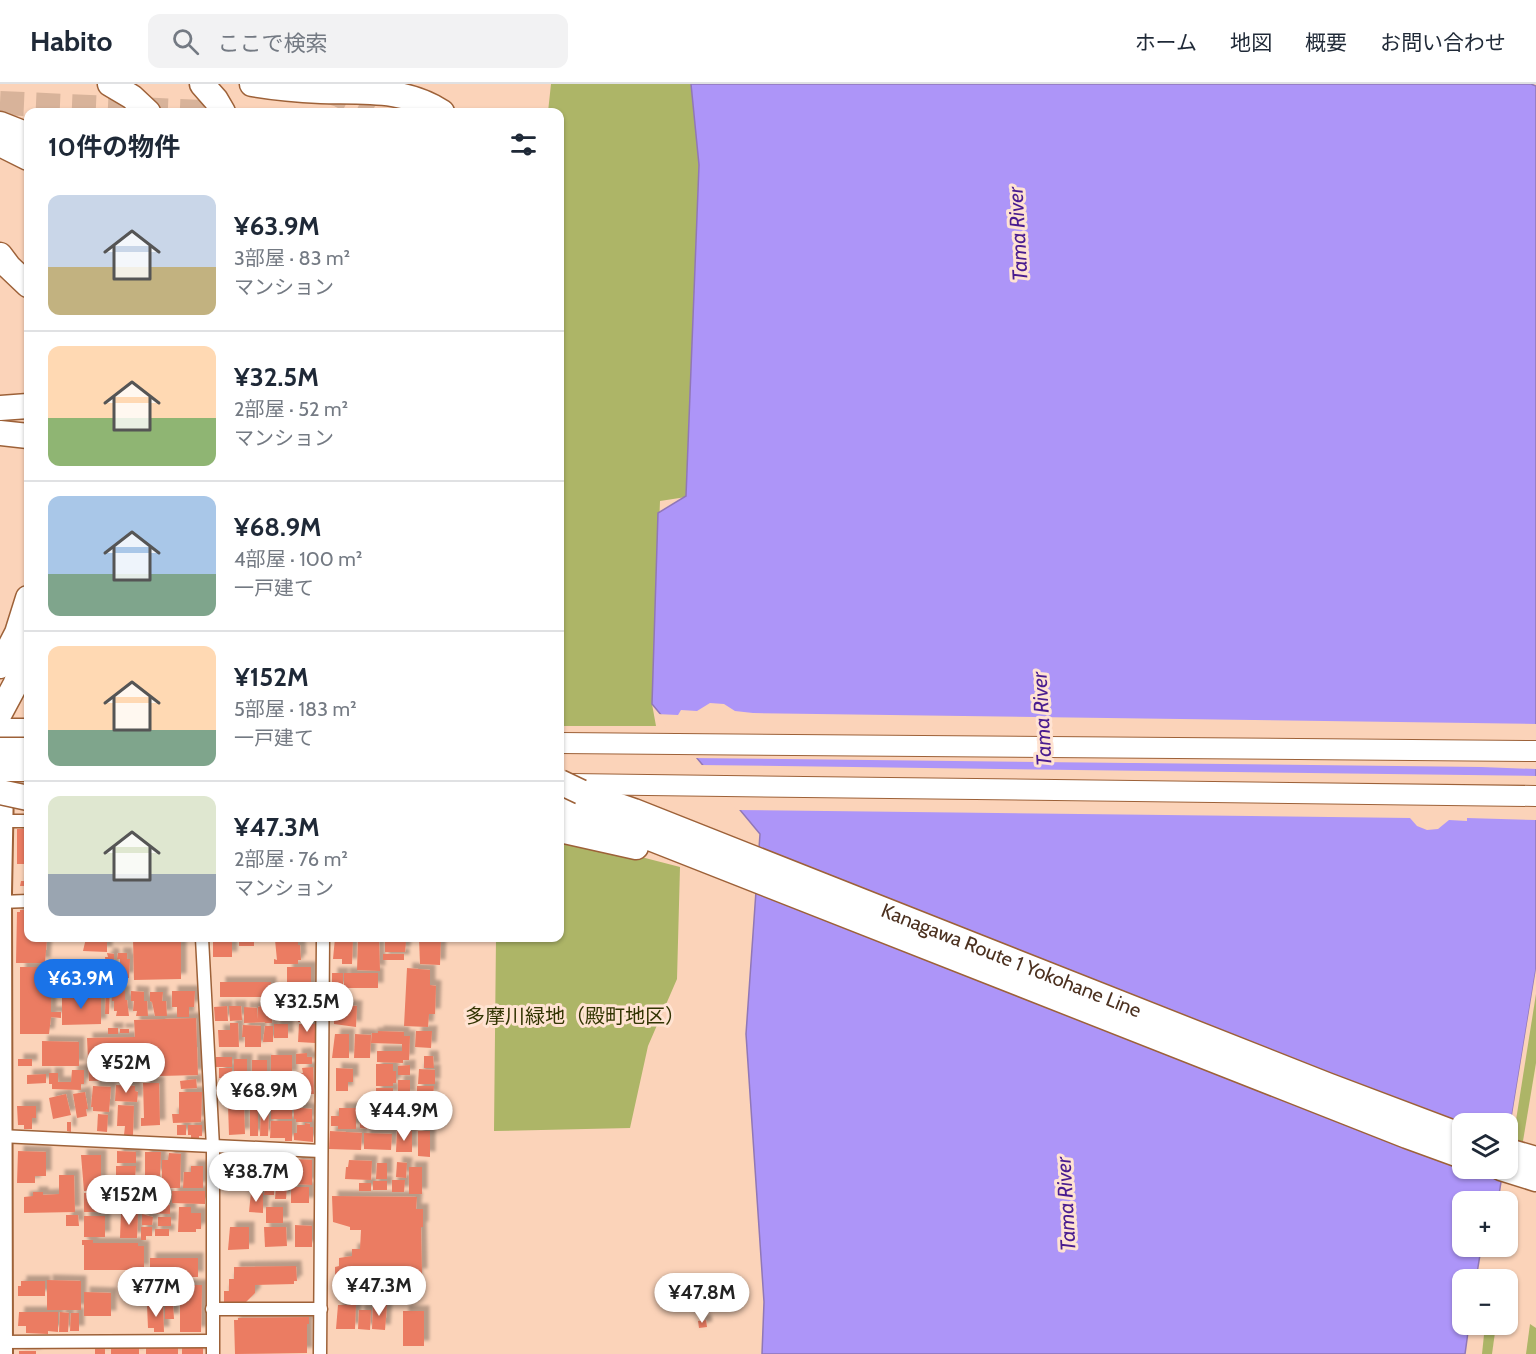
<!DOCTYPE html>
<html lang="ja">
<meta charset="utf-8">
<style>
:root{--surface:#fff;--page:#f2f2f3;--text:#1f2937;--muted:#747a83;--line:#e0e1e3;--accent:#1a73e8}
body{margin:0;font-family:Cabin,"Noto Sans JP",sans-serif;background:var(--page);color:var(--text);height:100vh;display:flex;flex-direction:column;font-size:22px;white-space:nowrap}
*{box-sizing:border-box;margin:0}
p{font-size:20px;color:var(--muted)}
.icon{flex:none;width:33px;height:33px;fill:none;stroke:currentColor;stroke-width:2;stroke-linecap:round;stroke-linejoin:round}
.map{position:relative;flex:1;overflow:hidden}
.sheet{position:absolute;left:24px;top:24px;width:540px;height:834px;display:flex;flex-direction:column;background:var(--surface);border-radius:12px;box-shadow:0 2px 4px #0004}
.sheet>*{flex:none}
.fabs{position:absolute;left:1452px;top:1029px;display:grid;gap:12px}
.fabs a{display:grid;place-items:center;width:66px;height:66px;border-radius:12px;background:var(--surface);box-shadow:0 2px 4px #0004;font-size:30px}
.price{position:absolute;translate:-50% -51px;padding:0 14px;border-radius:21px;background:#fff;color:#222;font-size:20px;line-height:39px;filter:drop-shadow(0 2px 3px #0008)}
.price::after{content:'';position:absolute;left:50%;top:36px;width:18px;height:14px;margin-left:-9px;background:inherit;clip-path:polygon(0 0,100% 0,50% 100%)}
.price.current{background:var(--accent);color:#fff}
ul{padding:0;list-style:none}
li{display:flex;align-items:center;gap:18px;height:150px;padding:0 24px}
li+li{border-top:2px solid var(--line)}
li span{display:grid;place-items:center;flex:none;width:168px;height:120px;border-radius:12px;color:#555}
li>.icon{margin-inline-start:auto}
span .icon{width:72px;height:72px;fill:#fffc;stroke-width:1}
li b{font-size:26px}
h2{display:flex;justify-content:space-between;align-items:center;height:72px;padding:0 24px;font-size:26px}
header{display:flex;align-items:center;gap:36px;box-sizing:border-box;height:84px;padding:0 30px;background:var(--surface);border-bottom:2px solid var(--line)}
header strong{font-size:28px}
nav{display:flex;gap:33px;margin-inline-start:auto;font-size:21px}
.search{width:420px;height:54px;background:var(--page);display:flex;align-items:center;gap:15px;box-sizing:border-box;padding:0 21px;border-radius:12px;color:var(--muted);font-size:22px}
.map>svg:first-child{display:block}
.green{fill:#adb567}
.water{fill:#ad95f8;stroke:#9077b7;stroke-width:1.5}
.pier{fill:#fbd3b9}
.building{fill:#eb7c62;filter:url(#shadow)}
.lines{fill:none;stroke-linecap:round;stroke-linejoin:round}
.motorway-tunnel{stroke:#d8b39a;stroke-width:24;stroke-dasharray:24 12;stroke-linecap:butt}
.minor-casing{stroke:#9d6138;stroke-width:15}
.tertiary-casing{stroke:#9d6138;stroke-width:20}
.primary-casing{stroke:#9d6138;stroke-width:22}
.motorway-casing{stroke:#9d6138;stroke-width:27}
.minor{stroke:#fff;stroke-width:12}
.tertiary{stroke:#fff;stroke-width:16}
.primary{stroke:#fff;stroke-width:20}
.motorway{stroke:#fff;stroke-width:24}
.motorway-bridge-casing{stroke:#9d6138;stroke-width:27;stroke-linecap:butt}
.motorway-bridge{stroke:#fff;stroke-width:24}
.labels{text-anchor:middle;stroke-width:6;stroke-linejoin:round;paint-order:stroke}
.street-label{font-size:20px;fill:#4c3120;stroke:#ffe3d2}
.park-label{font-size:20px;fill:#323502;stroke:#ffe3d2}
.water-label{font-size:21px;font-style:italic;fill:#491c8f;stroke:#ffe3d2}
</style>
<header>
<strong>Habito</strong>
<div class="search"><svg class="icon" aria-label="search" viewBox="0 0 24 24"><circle cx="10" cy="10" r="6"/><path d="M15 15l6 6"/></svg>ここで検索</div>
<nav><a>ホーム</a><a>地図</a><a>概要</a><a>お問い合わせ</a></nav>
</header>
<div class="map">
<svg width="1536" height="1270" viewBox="0 0 1536 1270">
<defs>
<filter id="shadow"><feDropShadow dx="5.5" dy="-5.5" stdDeviation="1.5" flood-color="#0004"/></filter>
</defs>
<rect width="100%" height="100%" fill="#fbd3b9"/>
<g class="green">
<path d="M551 0H691L699 81 686 413 660 417 652 620 656 642H560V28H548Z"/>
<path d="M560 752 680 783 677 895 648 962 630 1044 494 1047 496 854H560Z"/>
<path d="M1536 910V979L1520 1075 1510 1074Z"/>
<path d="M1530 1240 1536 1244V1270H1526Z"/>
<path d="M1485 1241H1496L1492 1270H1482Z"/>
</g>
<path class="water" d="M691 0H1531L1536 2V885L1508 1056V1040H1462V1084L1503 1085 1498 1117 1462 1118V1162L1486 1163 1480 1171 1476 1195 1462 1196V1240L1469 1241 1465 1270H762L764 1218 746 950 760 750 652 620 658 429 686 412 699 81Z"/>
<g class="pier">
<path d="M710 619 724 620 735 627 753 629 1536 640V685L1481 683 692 674 656 630 678 631 681 626 697 627Z"/>
<path d="M699 681 1536 692V736L1467 734V737L1449 736 1438 745 1427 746 1417 742 1410 734 736 726Z"/>
<path d="M1536 885V903L1510 1057 1508 1056Z"/>
</g>
<g class="building">
<rect x="17" y="745" width="11" height="35"/>
<path d="M21 797H28V802H20Z"/>
<path d="M20 826H28V854H47L45 879H16L17 828H20Z"/>
<path d="M86 854H107V868L83 867Z"/>
<path d="M133 854H181V895L134 896Z"/>
<rect x="239" y="854" width="15" height="8"/>
<path d="M335 854H353L352 880H342V875H333Z"/>
<path d="M361 854H379L380 887 357 886 358 855Z"/>
<path d="M419 854H441L440 881 420 880Z"/>
<path d="M232 856V873H213V857Z"/>
<path d="M275 856H298V861H300L301 876H298V880H274V875L277 876Z"/>
<path d="M385 858H406L405 868H385Z"/>
<path d="M107 869 114 870V894H107L105 873H108Z"/>
<path d="M118 869H127V875H130L129 894H120V875H117Z"/>
<rect x="383" y="870" width="21" height="6"/>
<path d="M20 883H49V887H52L51 901H58V907L51 906V928H61V934L51 933 49 950H20Z"/>
<rect x="287" y="883" width="24" height="31"/>
<path d="M407 884 430 886V901L436 902 435 930H429L428 943 404 942Z"/>
<rect x="332" y="889" width="11" height="15"/>
<rect x="344" y="889" width="34" height="15"/>
<rect x="68" y="893" width="33" height="15"/>
<rect x="220" y="898" width="51" height="15"/>
<path d="M106 903H110L109 930H105Z"/>
<path d="M112 907H125V916H127L129 932H116L117 927H114V917H112Z"/>
<path d="M131 907 144 908V917H147L148 932H136L137 927H133L134 917H131Z"/>
<path d="M172 907H195L194 923H189V933H177V923H172Z"/>
<path d="M150 908H163L162 917H166L167 932H155L152 918 150 917Z"/>
<path d="M98 910V913H101V940L62 941V911Z"/>
<path d="M294 918H313V938H298V935H294Z"/>
<path d="M262 920H272V939H265V938L244 939V923L257 924 258 935V923L262 922Z"/>
<path d="M334 921 357 922 356 943 334 940Z"/>
<path d="M227 922 228 937H215L214 923Z"/>
<path d="M229 922H241L242 936 230 937Z"/>
<path d="M196 934 198 991 124 993V996L89 997 87 954 135 953 134 936Z"/>
<path d="M230 939H238L239 963H219L218 946H230Z"/>
<rect x="274" y="940" width="14" height="14"/>
<path d="M299 940H315V959L298 958Z"/>
<path d="M243 941 261 942V963H245V953H242Z"/>
<path d="M265 942H273V958H263Z"/>
<rect x="108" y="944" width="10" height="6"/>
<rect x="120" y="945" width="9" height="4"/>
<path d="M378 947 404 948V952H410L409 976H403V979L377 978V967H402V960L371 959 372 949H378Z"/>
<path d="M416 947H432L431 964 415 963Z"/>
<path d="M335 950H349V974H332Z"/>
<path d="M355 950 371 951 370 974H354Z"/>
<path d="M42 957 79 958V982H42Z"/>
<path d="M307 969V973H312V980H296V970Z"/>
<rect x="271" y="971" width="21" height="21"/>
<path d="M424 972H433L434 984H424Z"/>
<rect x="216" y="973" width="16" height="10"/>
<rect x="18" y="975" width="14" height="7"/>
<rect x="234" y="975" width="13" height="24"/>
<rect x="252" y="976" width="15" height="21"/>
<path d="M376 980H393V987H396V999H393V1002H376Z"/>
<path d="M410 981V991H398V982Z"/>
<path d="M313 983 314 1010H300V989H303L302 984Z"/>
<rect x="219" y="984" width="13" height="10"/>
<path d="M336 984 353 985V998H348V1007H336Z"/>
<path d="M419 985 435 986V1000H418Z"/>
<path d="M72 986H84V1000H81V1006L52 1005V1000H49V989H58V998H71Z"/>
<path d="M46 990V999L27 1000V991Z"/>
<path d="M271 994 292 995 291 1008 271 1005Z"/>
<path d="M196 995 197 1004 181 1005 180 997Z"/>
<rect x="398" y="996" width="12" height="16"/>
<path d="M143 999H159L160 1041 141 1042V1034H144Z"/>
<path d="M251 999H268V1019H255V1015H250Z"/>
<path d="M116 1001 135 1002V1007L138 1008 137 1018 115 1017Z"/>
<path d="M93 1002 111 1003 109 1028 93 1027V1023H91Z"/>
<rect x="225" y="1002" width="21" height="9"/>
<path d="M417 1002H434L433 1012 417 1011Z"/>
<rect x="376" y="1004" width="17" height="8"/>
<path d="M85 1008 88 1025H86L87 1032 77 1034 73 1010Z"/>
<path d="M179 1008H202L201 1038 173 1039 172 1030H179Z"/>
<path d="M66 1010 71 1031 53 1035 49 1014Z"/>
<path d="M232 1013H248V1019H231Z"/>
<path d="M118 1021 134 1022 133 1051H124L125 1042H117Z"/>
<path d="M228 1021H244L245 1050 229 1051Z"/>
<path d="M17 1022H36V1034H32V1045H24V1041H18Z"/>
<rect x="271" y="1023" width="21" height="12"/>
<path d="M294 1023 312 1025V1038H296V1035H294Z"/>
<path d="M378 1023H391V1045H375L374 1036H378Z"/>
<path d="M261 1024 269 1025 268 1052H260Z"/>
<path d="M339 1024H356V1045H338V1042H331V1032H339Z"/>
<path d="M418 1024H431L433 1043H415L416 1036H418Z"/>
<rect x="250" y="1025" width="8" height="27"/>
<path d="M360 1025 372 1026V1045L360 1044Z"/>
<rect x="396" y="1025" width="14" height="19"/>
<path d="M98 1030 108 1031 107 1048 97 1047Z"/>
<path d="M271 1037H292V1057H285V1054H270Z"/>
<path d="M67 1038H71V1048L67 1047Z"/>
<path d="M305 1039 310 1040V1043H313V1058L294 1056V1049H297V1041H305Z"/>
<rect x="177" y="1041" width="9" height="10"/>
<path d="M188 1041H202V1052H199V1054H191V1051H188Z"/>
<path d="M330 1047 362 1049 361 1066 329 1065Z"/>
<path d="M397 1047H412V1068H396Z"/>
<path d="M418 1047H430V1073L418 1072Z"/>
<path d="M364 1049 392 1050 391 1066 364 1065Z"/>
<path d="M18 1067 46 1068V1092H35V1099H17Z"/>
<path d="M117 1067 136 1068V1079H117Z"/>
<path d="M145 1068H161L160 1092 145 1091Z"/>
<path d="M169 1069 181 1070 180 1104H162V1076H168Z"/>
<path d="M81 1071H101V1107H84Z"/>
<path d="M251 1073H263L262 1105 235 1104 236 1095H238L239 1080 250 1081Z"/>
<path d="M273 1073 289 1074 288 1101 268 1100Z"/>
<path d="M295 1075 312 1076V1101L295 1100Z"/>
<path d="M349 1076 372 1077 371 1096 345 1095 346 1083H348Z"/>
<path d="M397 1078 407 1079 406 1094 396 1093Z"/>
<path d="M377 1079H387V1095H376Z"/>
<path d="M116 1082H136L135 1094H116Z"/>
<path d="M191 1082H203V1104H183L184 1088H191Z"/>
<rect x="409" y="1083" width="13" height="27"/>
<path d="M59 1091H74L75 1128 24 1129V1113L33 1112V1108H43V1111L59 1110Z"/>
<path d="M146 1094 156 1096 154 1102 145 1099Z"/>
<path d="M392 1096H405L404 1108H392Z"/>
<rect x="373" y="1097" width="14" height="9"/>
<rect x="359" y="1099" width="12" height="8"/>
<path d="M119 1100 138 1101 137 1125 118 1124Z"/>
<path d="M276 1103H287L286 1115H275Z"/>
<rect x="291" y="1103" width="18" height="16"/>
<path d="M265 1105 274 1106V1111H264Z"/>
<path d="M172 1107H205V1120L172 1119Z"/>
<path d="M251 1108 263 1109V1129L249 1128Z"/>
<path d="M84 1109 103 1110 102 1128H84Z"/>
<path d="M151 1109 168 1110 167 1120 170 1121V1130L147 1129V1120L151 1121Z"/>
<path d="M332 1112 417 1113 416 1125H423V1143H421L422 1190H417V1202L339 1201V1196H335V1183L339 1182V1174L352 1172V1165H360L361 1146H350V1143L333 1138Z"/>
<path d="M179 1123H191V1129H201V1145H196V1148H178Z"/>
<rect x="266" y="1123" width="17" height="16"/>
<path d="M121 1129 138 1130 137 1154H120Z"/>
<path d="M142 1130 153 1133 152 1141H142Z"/>
<path d="M66 1131H78L79 1142H66Z"/>
<rect x="84" y="1132" width="21" height="21"/>
<rect x="158" y="1133" width="13" height="9"/>
<path d="M295 1141 312 1142V1163H295Z"/>
<path d="M141 1143H152V1152H146V1156H141Z"/>
<path d="M230 1143H249V1165L228 1166Z"/>
<path d="M264 1143H286L287 1162 265 1163Z"/>
<rect x="155" y="1145" width="14" height="7"/>
<path d="M82 1156H93V1159H138V1162H144V1186H84V1161H82Z"/>
<rect x="150" y="1174" width="48" height="19"/>
<path d="M296 1182 297 1197H294V1200L255 1201V1209L246 1218 224 1219V1207H229V1195H234V1183Z"/>
<path d="M47 1196 81 1197V1226H47Z"/>
<path d="M21 1197H45V1212H18V1202H21Z"/>
<path d="M149 1198H168V1217H148Z"/>
<path d="M180 1201H202L201 1248H180Z"/>
<path d="M84 1208 111 1209V1232H84Z"/>
<path d="M165 1220H173L174 1235H165Z"/>
<path d="M147 1221H163L164 1248H154V1244H148Z"/>
<path d="M338 1221H356L355 1245H336Z"/>
<path d="M373 1221H387L385 1246 372 1245Z"/>
<path d="M359 1226H371L370 1246 358 1245Z"/>
<rect x="403" y="1227" width="21" height="35"/>
<path d="M19 1228H58V1248L48 1247V1250L26 1249V1242H18Z"/>
<path d="M60 1228 69 1229 68 1248H59Z"/>
<path d="M71 1229H79V1247H70Z"/>
<path d="M309 1233V1240H307V1269L235 1270 234 1236H238V1234Z"/>
<path d="M706 1236 707 1243 699 1244 698 1237Z"/>
<rect x="95" y="1264" width="10" height="6"/>
<rect x="111" y="1264" width="28" height="6"/>
<rect x="146" y="1264" width="32" height="6"/>
<rect x="182" y="1264" width="21" height="6"/>
<rect x="19" y="1267" width="17" height="3"/>
</g>
<g class="lines">
<g class="motorway-tunnel">
<path d="M326 7 339 11 372 28"/>
<path d="M0 19 204 28"/>
</g>
<g class="minor-casing">
<g id="minor">
<path d="M4 737H28"/>
<path d="M0 818 28 817"/>
<path d="M202 854 213 1063V1270"/>
<path d="M0 1052 321 1067"/>
<path d="M212 1225H321"/>
<path d="M0 1258 212 1257"/>
<path d="M320 1270 323 854"/>
</g>
</g>
<g class="tertiary-casing">
<path id="tertiary" d="M4 1270 3 809 5 700"/>
</g>
<g class="primary-casing">
<g id="primary">
<path d="M560 659 1536 667"/>
<path d="M0 699H28"/>
<path d="M570 700 1536 712"/>
</g>
</g>
<g class="motorway-casing">
<g id="motorway">
<path d="M110 0 132 13 148 28"/>
<path d="M202 0 216 16 223 28"/>
<path d="M252 0C275 4 298 6 321 7 364 8 405 4 442 28"/>
<path d="M0 40 28 51"/>
<path d="M0 60 28 74"/>
<path d="M0 171 9 183 28 201"/>
<path d="M0 324 28 322"/>
<path d="M0 349 28 352"/>
<path d="M0 582 17 549 28 514"/>
<path d="M0 629 15 601 28 569"/>
<path d="M0 647H28"/>
<path id="s1" d="M562 702 634 727 1327 1001 1462 1052"/>
<path d="M560 722 647 753 1407 1052 1462 1072"/>
<path d="M560 746 636 763"/>
<path d="M1508 1067 1536 1075"/>
<path d="M1501 1084 1536 1095"/>
</g>
</g>
<use href="#minor" class="minor"/>
<use href="#tertiary" class="tertiary"/>
<use href="#primary" class="primary"/>
<use href="#motorway" class="motorway"/>
<g class="motorway-bridge-casing">
<g id="motorway-bridge">
<path d="M0 666H28"/>
<path d="M0 685H28"/>
<path d="M560 698 581 708"/>
<path d="M0 708 28 714"/>
</g>
</g>
<use href="#motorway-bridge" class="motorway-bridge"/>
</g>
<g class="labels">
<g class="street-label">
<text dy="7" stroke="none"><textPath href="#s1" startOffset="482">Kanagawa Route 1 Yokohane Line</textPath></text>
</g>
<g class="park-label">
<text x="575" y="939">多摩川緑地（殿町地区）</text>
</g>
<g class="water-label">
<text transform="translate(1018 150) rotate(-93)" y="7">Tama River</text>
<text transform="translate(1042 635) rotate(-93)" y="7">Tama River</text>
<text transform="translate(1066 1120) rotate(-93)" y="7">Tama River</text>
</g>
</g>
</svg>
<div class="fabs">
<a><svg class="icon" aria-label="layers" viewBox="0 0 24 24"><path d="M12 4l9 5-9 5-9-5zM3 14l9 5 9-5"/></svg></a>
<a>+</a>
<a>−</a>
</div>
<b class="price current" style="left:81px;top:926px">¥63.9M</b>
<b class="price" style="left:307px;top:949px">¥32.5M</b>
<b class="price" style="left:126px;top:1010px">¥52M</b>
<b class="price" style="left:264px;top:1038px">¥68.9M</b>
<b class="price" style="left:404px;top:1058px">¥44.9M</b>
<b class="price" style="left:256px;top:1119px">¥38.7M</b>
<b class="price" style="left:129px;top:1142px">¥152M</b>
<b class="price" style="left:379px;top:1233px">¥47.3M</b>
<b class="price" style="left:156px;top:1234px">¥77M</b>
<b class="price" style="left:702px;top:1240px">¥47.8M</b>
<section class="sheet">
<h2>10件の物件<svg class="icon" aria-label="filters" viewBox="0 0 24 24"><path d="M4 7h16M4 17h16"/><circle cx="9" cy="7" r="2"/><circle cx="15" cy="17" r="2"/></svg></h2>
<ul>
<li><span style="background:linear-gradient(#c9d6e8 60%,#c2b280 0)"><svg class="icon" aria-label="home" viewBox="0 0 24 24"><path d="M3 11l9-7 9 7M6 9v11h12V9"/></svg></span><div><b>¥63.9M</b><p>3部屋 · 83 m²</p><p>マンション</p></div></li>
<li><span style="background:linear-gradient(#ffd9b3 60%,#8fb573 0)"><svg class="icon" aria-label="home" viewBox="0 0 24 24"><path d="M3 11l9-7 9 7M6 9v11h12V9"/></svg></span><div><b>¥32.5M</b><p>2部屋 · 52 m²</p><p>マンション</p></div></li>
<li><span style="background:linear-gradient(#a9c7e8 65%,#7fa58c 0)"><svg class="icon" aria-label="home" viewBox="0 0 24 24"><path d="M3 11l9-7 9 7M6 9v11h12V9"/></svg></span><div><b>¥68.9M</b><p>4部屋 · 100 m²</p><p>一戸建て</p></div></li>
<li><span style="background:linear-gradient(#ffd9b3 70%,#7fa58c 0)"><svg class="icon" aria-label="home" viewBox="0 0 24 24"><path d="M3 11l9-7 9 7M6 9v11h12V9"/></svg></span><div><b>¥152M</b><p>5部屋 · 183 m²</p><p>一戸建て</p></div></li>
<li><span style="background:linear-gradient(#dfe7d0 65%,#9aa5b1 0)"><svg class="icon" aria-label="home" viewBox="0 0 24 24"><path d="M3 11l9-7 9 7M6 9v11h12V9"/></svg></span><div><b>¥47.3M</b><p>2部屋 · 76 m²</p><p>マンション</p></div></li>
</ul>
</section>
</div>
